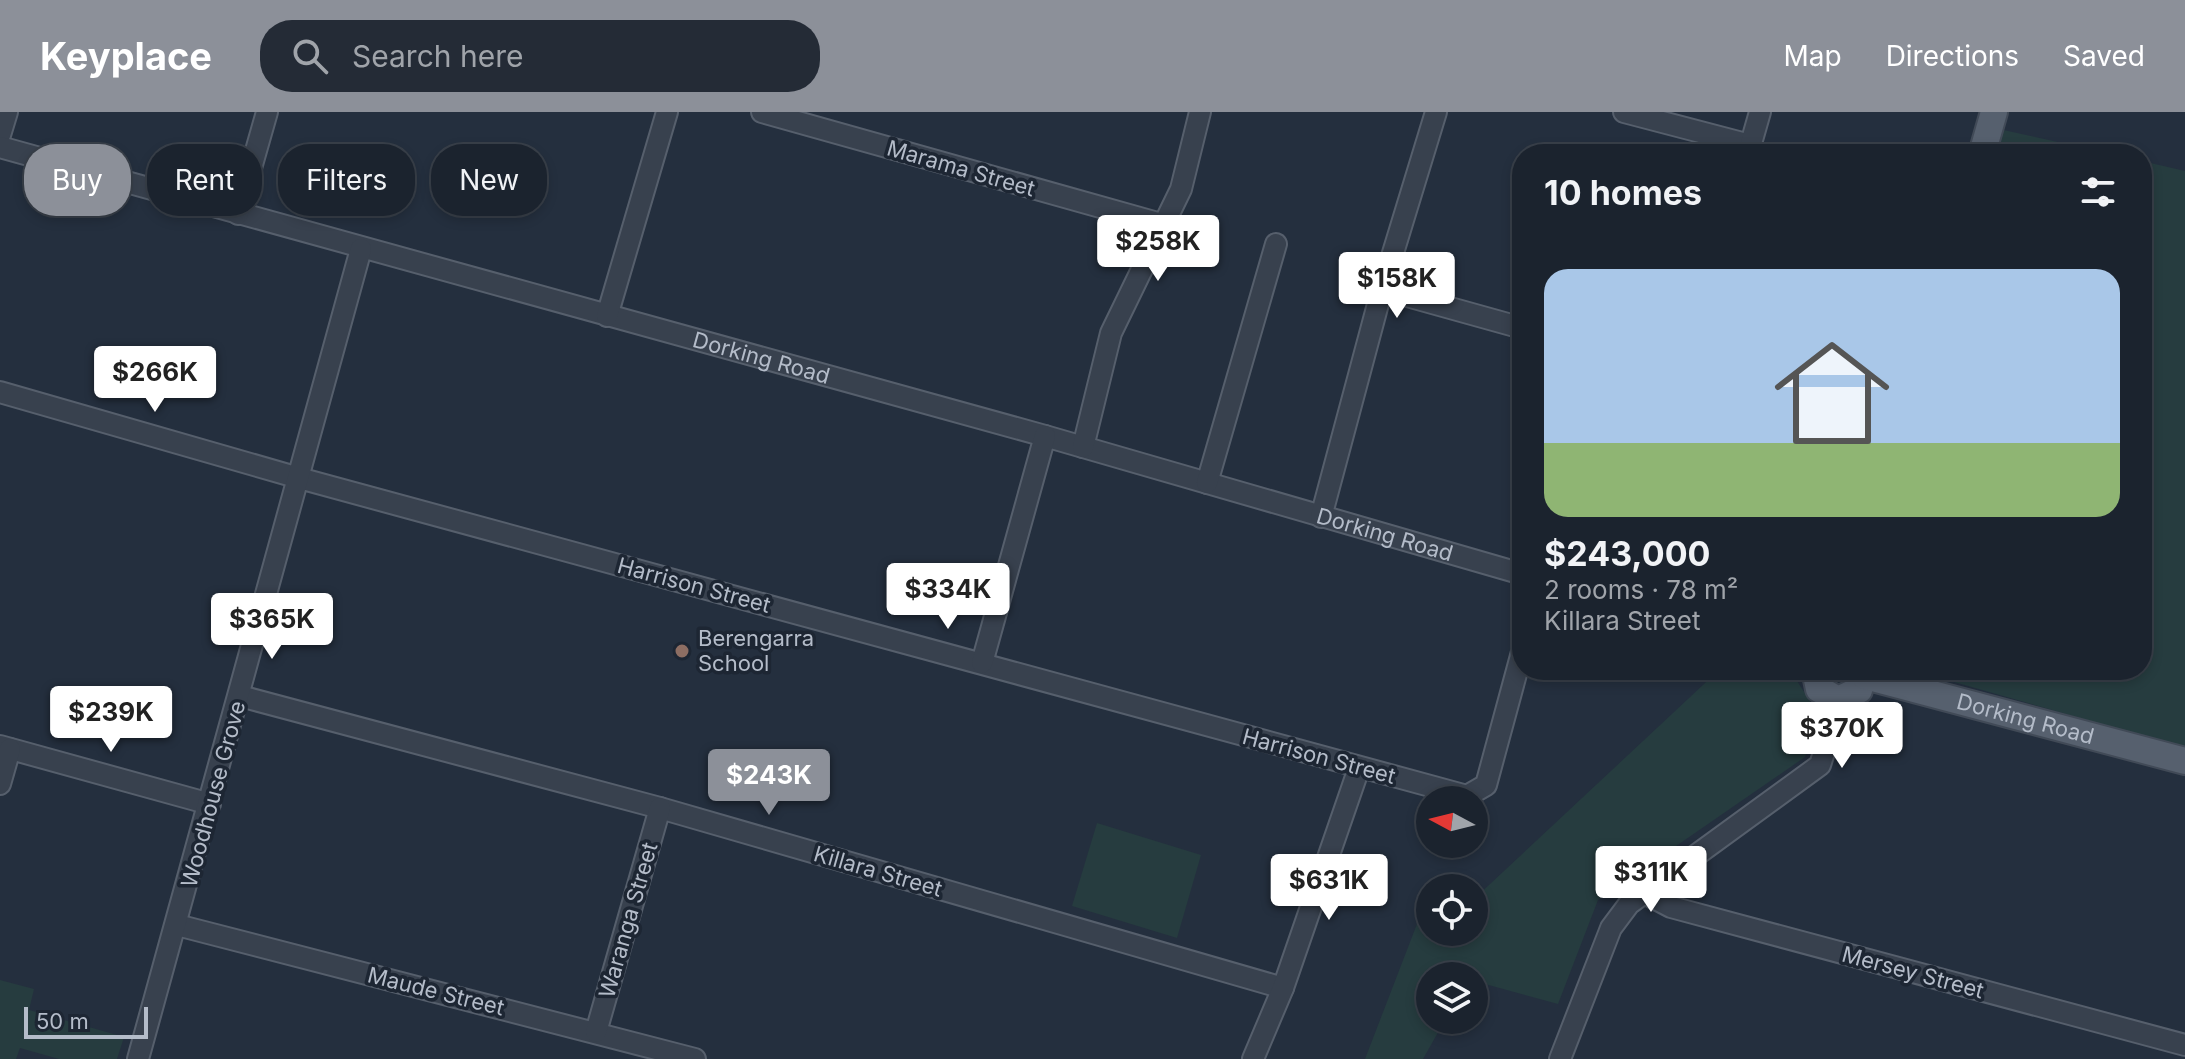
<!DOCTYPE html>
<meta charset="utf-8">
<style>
:root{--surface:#1b232e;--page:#242b36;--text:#f1f3f6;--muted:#a0a4aa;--line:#39404a;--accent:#8c9099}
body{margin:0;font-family:Inter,sans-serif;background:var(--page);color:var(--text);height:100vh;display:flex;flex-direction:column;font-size:30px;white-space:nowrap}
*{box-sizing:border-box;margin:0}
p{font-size:26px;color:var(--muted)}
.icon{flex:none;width:44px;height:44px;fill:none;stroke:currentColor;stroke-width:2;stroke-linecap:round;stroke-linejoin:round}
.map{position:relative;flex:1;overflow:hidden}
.sheet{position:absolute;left:1512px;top:32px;width:640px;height:536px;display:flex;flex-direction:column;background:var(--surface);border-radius:32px;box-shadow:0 4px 12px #0003,0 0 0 2px var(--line)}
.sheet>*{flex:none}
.guide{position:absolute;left:24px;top:32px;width:760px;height:72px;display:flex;gap:16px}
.needle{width:52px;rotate:277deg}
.tools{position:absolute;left:1416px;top:674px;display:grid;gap:16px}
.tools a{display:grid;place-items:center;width:72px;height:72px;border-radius:50%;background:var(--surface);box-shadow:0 4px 12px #0003,0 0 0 2px var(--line);font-size:40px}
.scale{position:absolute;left:24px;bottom:20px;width:124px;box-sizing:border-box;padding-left:8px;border:4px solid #b4bcc9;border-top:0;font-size:22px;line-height:28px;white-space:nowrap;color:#b4bcc9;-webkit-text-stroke:6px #1d2633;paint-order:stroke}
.price{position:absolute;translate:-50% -68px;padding:0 18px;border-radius:8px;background:#fff;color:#222;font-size:26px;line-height:52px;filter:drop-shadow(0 2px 4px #0008)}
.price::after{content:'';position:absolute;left:50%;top:48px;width:24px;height:18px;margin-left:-12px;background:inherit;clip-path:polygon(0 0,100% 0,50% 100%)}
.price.on{background:var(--accent);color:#fff}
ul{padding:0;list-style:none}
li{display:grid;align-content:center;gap:16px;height:424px;padding:0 32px}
li span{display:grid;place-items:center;height:248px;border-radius:24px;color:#555}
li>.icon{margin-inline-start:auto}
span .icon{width:144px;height:144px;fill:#fffc;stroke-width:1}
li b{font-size:34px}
h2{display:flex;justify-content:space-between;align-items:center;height:96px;padding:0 32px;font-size:34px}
.pill{padding:0 28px;border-radius:32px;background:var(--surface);box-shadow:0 4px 12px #0003,0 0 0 2px var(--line);font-size:28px;line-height:72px}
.pill.on{background:var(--accent);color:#fff}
header{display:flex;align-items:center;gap:48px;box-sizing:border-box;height:112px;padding:0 40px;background:var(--accent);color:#fff}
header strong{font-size:38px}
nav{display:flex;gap:44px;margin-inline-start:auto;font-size:28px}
.search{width:560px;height:72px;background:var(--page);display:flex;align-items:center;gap:20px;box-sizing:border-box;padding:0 28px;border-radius:32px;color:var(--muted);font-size:30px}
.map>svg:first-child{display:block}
.green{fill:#263c3f}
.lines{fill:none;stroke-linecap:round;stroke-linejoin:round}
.minor-casing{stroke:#565f6c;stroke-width:24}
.major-casing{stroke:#414a57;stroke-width:30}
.minor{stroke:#38414e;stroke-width:20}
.major{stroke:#56606e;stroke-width:26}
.education-dot{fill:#8d6e63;stroke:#1d2633;stroke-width:3}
.labels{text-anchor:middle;stroke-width:7;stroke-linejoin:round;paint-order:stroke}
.street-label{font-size:22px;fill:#b4bcc9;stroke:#1d2633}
.poi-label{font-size:22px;fill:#b4bcc9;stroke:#1d2633;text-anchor:start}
</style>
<header>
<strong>Keyplace</strong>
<div class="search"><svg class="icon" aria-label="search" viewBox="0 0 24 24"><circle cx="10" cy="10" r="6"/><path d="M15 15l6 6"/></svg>Search here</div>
<nav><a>Map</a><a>Directions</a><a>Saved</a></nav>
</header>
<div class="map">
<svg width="2185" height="947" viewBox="0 0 2185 947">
<rect width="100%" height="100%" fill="#242f3e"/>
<g class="green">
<path d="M1999 17 2111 42H1992Z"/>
<path d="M2142 49 2185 59V636L1912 558H2142Z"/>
<path d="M1719 558H1758L1797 569 1819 603 1805 645 1598 788 1558 892 1474 869V864H1430V908H1445L1423 947H1365L1422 799 1430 801V820H1474V787Z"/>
<path d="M1097 711 1201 743 1177 826 1072 794Z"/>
<path d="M0 868 34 877 29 898 124 925 117 947H59L20 936 16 947H0Z"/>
</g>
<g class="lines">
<g class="minor-casing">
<g id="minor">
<path d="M762 0 1161 112"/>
<path d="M1624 0 1750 33"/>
<path d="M0 23 7 0"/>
<path id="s1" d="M0 35 1045 324 1522 462"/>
<path d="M1748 42 1760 0"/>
<path d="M238 102 267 0"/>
<path d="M1382 177 1522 216"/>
<path d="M607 204 667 0"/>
<path d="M0 280 299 366 1467 684 1486 673 1522 540"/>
<path d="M1083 335 1111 221 1181 77 1200 0"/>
<path d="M1207 371 1276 132"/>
<path d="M1321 405 1382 177 1436 0"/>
<path d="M982 551 1045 324"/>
<path d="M240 584 660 696 1283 876"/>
<path d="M0 634 210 692"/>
<path d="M0 672 10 637"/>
<path d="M1646 778 1650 784 1671 795 2185 933"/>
<path d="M177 813 695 947"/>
<path d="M596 920 660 696"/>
<path d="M138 947 361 137"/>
<path d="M1253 947 1283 876 1359 656"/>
<path d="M1560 947 1611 816 1629 792 1820 653 1835 606 1837 587"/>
</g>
</g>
<g class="major-casing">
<g id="major">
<path d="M1982 42 1994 0"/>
<path d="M1815 558 1819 577 1838 588 1859 578 1864 558"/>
<path id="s2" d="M1865 564 2185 649"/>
</g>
</g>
<use href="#minor" class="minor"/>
<use href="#major" class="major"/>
</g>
<circle class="education-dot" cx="682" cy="539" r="8"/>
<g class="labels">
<g class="street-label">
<text transform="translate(961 56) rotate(16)" y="8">Marama Street</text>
<text dy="8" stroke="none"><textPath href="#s1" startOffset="790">Dorking Road</textPath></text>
<text dy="8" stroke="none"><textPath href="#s1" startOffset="1438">Dorking Road</textPath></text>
<text transform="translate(694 473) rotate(15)" y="8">Harrison Street</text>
<text dy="8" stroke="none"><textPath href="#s2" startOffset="166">Dorking Road</textPath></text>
<text transform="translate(1319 644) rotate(15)" y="8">Harrison Street</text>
<text transform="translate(213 682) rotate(-75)" y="8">Woodhouse Grove</text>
<text transform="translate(878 759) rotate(16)" y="8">Killara Street</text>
<text transform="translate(628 808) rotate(-74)" y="8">Waranga Street</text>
<text transform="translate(1913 860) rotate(15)" y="8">Mersey Street</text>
<text transform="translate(436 879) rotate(14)" y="8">Maude Street</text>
</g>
<g class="poi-label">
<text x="698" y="534">Berengarra<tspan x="698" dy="25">School</tspan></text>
</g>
</g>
</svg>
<div class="tools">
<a><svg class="needle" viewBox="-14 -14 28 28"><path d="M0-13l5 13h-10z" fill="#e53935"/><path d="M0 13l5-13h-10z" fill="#a0a4aa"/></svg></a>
<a><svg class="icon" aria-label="locate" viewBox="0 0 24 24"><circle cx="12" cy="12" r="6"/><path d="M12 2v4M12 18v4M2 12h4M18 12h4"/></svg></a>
<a><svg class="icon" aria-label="layers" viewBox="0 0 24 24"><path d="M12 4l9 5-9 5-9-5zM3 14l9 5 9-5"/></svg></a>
</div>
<div class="scale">50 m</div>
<b class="price" style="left:1158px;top:171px">$258K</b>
<b class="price" style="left:1397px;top:208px">$158K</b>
<b class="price" style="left:155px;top:302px">$266K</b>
<b class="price" style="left:948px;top:519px">$334K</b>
<b class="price" style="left:272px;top:549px">$365K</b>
<b class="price" style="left:111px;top:642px">$239K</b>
<b class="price" style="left:1842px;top:658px">$370K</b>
<b class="price on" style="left:769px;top:705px">$243K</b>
<b class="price" style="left:1651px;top:802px">$311K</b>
<b class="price" style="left:1329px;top:810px">$631K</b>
<div class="guide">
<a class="pill on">Buy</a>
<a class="pill">Rent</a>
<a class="pill">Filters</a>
<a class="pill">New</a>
</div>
<section class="sheet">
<h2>10 homes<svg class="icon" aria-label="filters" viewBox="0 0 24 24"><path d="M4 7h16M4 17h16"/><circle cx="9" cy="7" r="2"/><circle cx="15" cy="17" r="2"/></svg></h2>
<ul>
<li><span style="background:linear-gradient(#a9c7e8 70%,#8fb573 0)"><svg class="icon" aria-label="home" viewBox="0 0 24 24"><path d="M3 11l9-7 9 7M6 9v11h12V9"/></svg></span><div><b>$243,000</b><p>2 rooms · 78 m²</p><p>Killara Street</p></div></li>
</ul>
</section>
</div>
